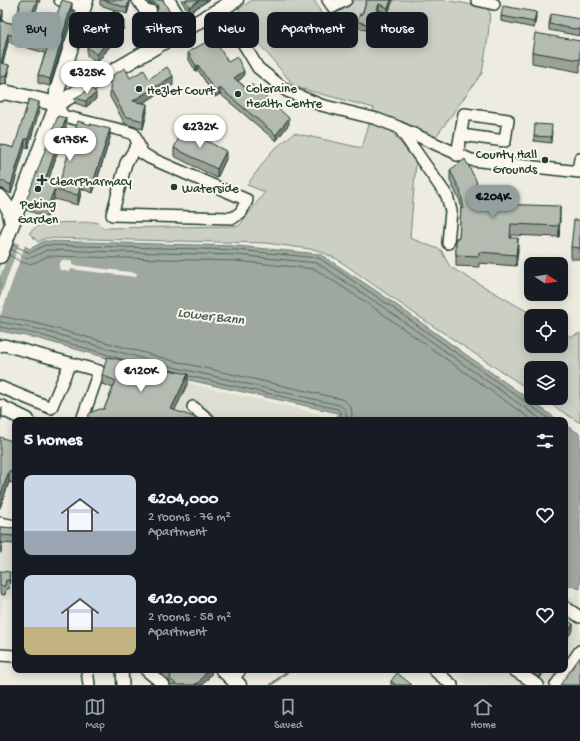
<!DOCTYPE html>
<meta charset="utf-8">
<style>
:root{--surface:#171b24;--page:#242831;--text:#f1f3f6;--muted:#9ea1a6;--line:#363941;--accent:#92a19f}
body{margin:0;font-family:"Gochi Hand",sans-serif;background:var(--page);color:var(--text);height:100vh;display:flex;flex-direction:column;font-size:15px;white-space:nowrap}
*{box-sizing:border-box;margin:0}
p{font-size:13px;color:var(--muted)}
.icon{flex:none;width:22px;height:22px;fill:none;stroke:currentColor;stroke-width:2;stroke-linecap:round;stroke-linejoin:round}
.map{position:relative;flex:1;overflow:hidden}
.panel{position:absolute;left:12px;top:417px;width:556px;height:256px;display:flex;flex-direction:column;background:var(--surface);border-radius:8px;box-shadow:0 2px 10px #0003}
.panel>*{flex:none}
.banner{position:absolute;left:12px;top:12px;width:556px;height:36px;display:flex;gap:8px}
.needle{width:26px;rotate:102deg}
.tools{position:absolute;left:524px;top:257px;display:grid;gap:8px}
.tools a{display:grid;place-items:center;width:44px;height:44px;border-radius:8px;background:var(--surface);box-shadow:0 2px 10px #0003;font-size:20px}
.price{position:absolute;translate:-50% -34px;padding:0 9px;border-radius:14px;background:#fff;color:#222;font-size:13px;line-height:26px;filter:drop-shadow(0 1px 2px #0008)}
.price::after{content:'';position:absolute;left:50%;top:24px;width:12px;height:9px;margin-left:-6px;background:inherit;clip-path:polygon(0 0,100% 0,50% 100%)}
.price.selected{background:var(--accent);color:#111}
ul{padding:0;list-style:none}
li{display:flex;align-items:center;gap:12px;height:100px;padding:0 12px}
li span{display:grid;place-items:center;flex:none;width:112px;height:80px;border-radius:8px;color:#555}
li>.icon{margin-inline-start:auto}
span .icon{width:48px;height:48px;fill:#fffc;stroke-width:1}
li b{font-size:17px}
h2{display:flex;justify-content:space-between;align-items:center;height:48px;padding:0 12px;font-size:17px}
.chip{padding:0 14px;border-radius:8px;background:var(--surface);box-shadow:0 2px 10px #0003;font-size:14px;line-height:36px}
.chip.selected{background:var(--accent);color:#111}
.tabs{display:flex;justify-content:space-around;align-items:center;height:56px;border-top:1px solid var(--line);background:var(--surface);font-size:11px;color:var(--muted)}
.tabs a{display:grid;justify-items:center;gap:2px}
.tabs .selected{color:var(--accent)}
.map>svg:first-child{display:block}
.built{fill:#ddddd2}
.green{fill:#cbcfc4;stroke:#75867c}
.water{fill:#9fa89f;stroke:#6c7d74}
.pier{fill:#eeece1}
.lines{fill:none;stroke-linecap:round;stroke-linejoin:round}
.shore{stroke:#52685f;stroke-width:1}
.stream{stroke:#6c7d74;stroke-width:2.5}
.minor-casing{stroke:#1f3d34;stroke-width:14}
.major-casing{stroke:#1f3d34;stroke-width:17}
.minor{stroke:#fbf7ec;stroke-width:11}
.major{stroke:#fbf7ec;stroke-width:14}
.wall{fill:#9ba197;stroke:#1f3d34}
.shaded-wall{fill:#7e837b;stroke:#1f3d34}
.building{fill:#b4bbb0;stroke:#1f3d34}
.poi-dot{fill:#1f3d34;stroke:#fbf7ec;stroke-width:1.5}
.labels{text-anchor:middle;stroke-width:4;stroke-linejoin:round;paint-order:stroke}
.poi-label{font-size:13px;fill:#1f3d34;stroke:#fbf7ec;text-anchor:start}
.water-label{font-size:14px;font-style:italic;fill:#455d54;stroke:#fbf7ec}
</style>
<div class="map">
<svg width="580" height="685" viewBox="0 0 580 685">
<rect width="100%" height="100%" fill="#eeece1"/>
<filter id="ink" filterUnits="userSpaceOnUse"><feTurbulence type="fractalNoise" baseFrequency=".025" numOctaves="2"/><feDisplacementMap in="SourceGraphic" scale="8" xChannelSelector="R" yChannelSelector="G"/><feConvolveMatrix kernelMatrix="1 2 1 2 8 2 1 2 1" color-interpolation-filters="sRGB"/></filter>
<g filter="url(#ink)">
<g class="built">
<path d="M188 383 320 414 317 420H177L171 418Z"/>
<path d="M0 527 15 531V593L10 600 3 599 0 622Z"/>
<path d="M579 587 580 685H467L455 675 467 672 468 670H565V592L572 599Z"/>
</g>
<path class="green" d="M252 0H314L325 20 351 0H445L485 7 490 12 488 37 482 73 435 138 398 122 391 131 416 162 410 238 441 250 450 267 535 316H531V346H561V331L571 337 580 333V423L541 398H561V368H531V391L418 316 337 259 317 250 266 243 46 238 38 242 29 233 36 227 45 223 96 222 103 228 239 226 265 192 247 185 272 151 294 133 362 148 374 108 295 87 242 23 239 9Z"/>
<g class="water">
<path d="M0 233 30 249 44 241 237 246 320 254 381 294 558 420H335L338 413 171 376 36 338 0 331Z"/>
<path d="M565 425 580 434V589L565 584Z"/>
</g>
<g class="pier">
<path d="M0 231 25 245 0 317V298L19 244 14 241H13L0 277Z"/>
<path d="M62 260 72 261V265L137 273 136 277 71 269 70 272 60 270 59 267 60 263Z"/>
</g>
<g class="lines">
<g class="shore">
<path d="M13 245 30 253 45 245 237 250 319 258 379 298 551 420"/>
<path d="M11 249C32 261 26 260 47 250L236 255 317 263 376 302 542 420"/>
<path d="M9 255C30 267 27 266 48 256L236 261 315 269 373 307 532 420"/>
<path d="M0 316 39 324 174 361 341 399C350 403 354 410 351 420"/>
<path d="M0 322 38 329 173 367 339 405C346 408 348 413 345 420"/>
<path d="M0 327 37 334 126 360"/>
<path d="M189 376 338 409 341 413 340 420"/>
</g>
<path class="stream" d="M271 685 289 670"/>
<g class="minor-casing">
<g id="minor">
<path d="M60 0 84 7"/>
<path d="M138 0 147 14"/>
<path d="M169 0 186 28"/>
<path d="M328 0 333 7 346 0"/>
<path d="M477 0 494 4"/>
<path d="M222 8 258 68 287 91 321 105 377 119 398 127 471 160 580 172"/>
<path d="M151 11 147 14 163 42"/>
<path d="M57 104 63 116 125 131 134 134 142 153 150 158 247 200 241 212 233 218 112 215 126 163 138 144"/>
<path d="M400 129 447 196 451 211 448 243"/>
<path d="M457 155 464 114 508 120 505 141 461 135"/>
<path d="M578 171 580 159"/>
<path d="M0 346 4 345 99 371 82 420"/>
<path d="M0 387 51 408 70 363"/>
<path d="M193 407 209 420"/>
<path d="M0 523 15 526"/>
<path d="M565 607 580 617"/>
<path d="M0 655 15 656"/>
<path d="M87 670 89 685"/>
<path d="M122 670 123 685"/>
<path d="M146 670 164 685"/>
<path d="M434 670 452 685"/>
<path d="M514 670 538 685"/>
<path d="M233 679 240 670"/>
<path d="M556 685 580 651"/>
</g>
</g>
<g class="major-casing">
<g id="major">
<path d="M0 94 4 92 57 104"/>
<path d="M57 104 236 0"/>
<path d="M0 197 9 209 12 223"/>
<path d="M0 256 57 104V91L86 0"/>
<path d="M0 407 27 420"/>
<path d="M223 670 239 685"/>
</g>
</g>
<use href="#minor" class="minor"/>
<use href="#major" class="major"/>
</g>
<g class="wall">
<path d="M21 0 33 20 53 26 72 11 50 86 38 83V75L45 53 8 42 3 64 9 72 6 84 0 85V10L3 16 2 21 15 24 19 10V5Z"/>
<path d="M100 0H131L127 14 100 5Z"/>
<path d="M146 0H163L172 19 162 25 156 16V13L157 9V7L153 4H149Z"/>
<path d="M181 0H209L189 13Z"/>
<path d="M367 0H393L388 13 379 10 371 32 357 27V21L362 14Z"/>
<path d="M501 16 536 18 534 28 501 21Z"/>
<path d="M580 19V36L549 30V24Z"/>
<path d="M124 28 97 63 87 56V47Z"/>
<path d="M580 41V72L532 63V52Z"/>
<path d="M188 52 228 62 244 76 238 81 289 124 276 141 220 94 215 97 198 70 196 72 188 58Z"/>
<path d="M149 79 173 85 143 103 147 112 143 129 125 124 110 97V88Z"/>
<path d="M75 98 96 99 86 107 75 103Z"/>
<path d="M39 111 28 148 25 147 11 194 3 189H0V144L14 148Z"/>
<path d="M90 124 110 138 93 193 82 189 78 205 54 199 47 217 26 210V201L66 127 49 178 60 181Z"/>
<path d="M552 131 551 143 534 141V136Z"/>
<path d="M174 148 226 159 217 178 174 156Z"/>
<path d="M450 170 481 205 560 218 559 237 511 235V238L518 250 516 266 479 263V267L456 266V238H459L461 208 460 201 450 181Z"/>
<path d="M580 220V259H571V247Z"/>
<path d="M102 375 188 383 104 409 113 388 102 384Z"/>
<path d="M15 442V482L14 484 9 482 0 508Z"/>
<path d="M0 527 15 528V544L2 543 1 553H0Z"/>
<path d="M0 571 10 580 9 589H6L5 595 0 594Z"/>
<path d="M157 670H211V674L203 685H170V682L168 680Z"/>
<path d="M528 670H545L540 678Z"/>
<path d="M391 681 412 685H391Z"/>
</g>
<g class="shaded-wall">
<path d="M37 0H40L30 27V19Z"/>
<path d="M129 0H131L127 14V8Z"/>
<path d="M200 0H209L189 13V7Z"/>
<path d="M391 0H393L388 13V8Z"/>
<path d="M72 3V11L50 86V79Z"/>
<path d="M379 4V10L371 32V26Z"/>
<path d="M3 10V16L1 26V20Z"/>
<path d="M536 12V18L534 28V22Z"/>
<path d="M172 16V19L162 25V22Z"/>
<path d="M124 19V28L97 63V55Z"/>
<path d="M8 34V42L1 71V63Z"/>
<path d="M9 65V72L6 84V76Z"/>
<path d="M198 65V70L196 72V66Z"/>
<path d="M244 71V76L234 84V78Z"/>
<path d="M173 76V85L133 109V101Z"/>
<path d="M220 88V94L215 97V91Z"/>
<path d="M96 93V99L86 107V101Z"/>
<path d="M39 102V111L28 148V139Z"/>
<path d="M147 104V112L143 129V121Z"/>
<path d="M66 118V127L46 187V178Z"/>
<path d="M289 118V124L276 141V135Z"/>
<path d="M110 129V138L93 193V183Z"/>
<path d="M25 139V147L11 194V185Z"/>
<path d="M226 151V159L217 178V169Z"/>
<path d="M82 180V189L78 205V195Z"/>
<path d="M54 190V199L47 217V208Z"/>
<path d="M560 206V218L559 237V226Z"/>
<path d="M518 238V250L516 266V255Z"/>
<path d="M188 374V383L171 418V409Z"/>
<path d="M2 407V417L0 421V410Z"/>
<path d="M9 471V482L0 508V497Z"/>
<path d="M15 471V482L14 484V473Z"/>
<path d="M573 624V630L565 641V636Z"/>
<path d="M208 670H211V674L203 685H194Z"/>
<path d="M541 670H545L540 678V672Z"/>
</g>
<g class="building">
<path d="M21 0H37L30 19 53 26 62 0 72 3 50 79 38 75 48 46 8 34 1 63 9 65 6 76 0 77V25L1 21 15 24 20 6 19 5Z"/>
<path d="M104 0H129L127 8Z"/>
<path d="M148 0H163L172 16 162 22 156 13 158 8 157 4 153 2H149Z"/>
<path d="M185 0H200L189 7Z"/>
<path d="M367 0H391L388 8 379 4 371 26 357 21 360 14H362Z"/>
<path d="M503 6 536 12 534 22 501 16Z"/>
<path d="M0 10H3L1 20H0Z"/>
<path d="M114 11 124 19 97 55 87 47Z"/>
<path d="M551 14 580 19V30L549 24Z"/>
<path d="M535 33 580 41V60L532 52Z"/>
<path d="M210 40 213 44 216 42 228 62 237 57 244 71 234 78 247 89 251 84 289 118 276 135 220 88 215 91 198 65 196 66 188 52Z"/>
<path d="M167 67 173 76 133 101 147 104 143 121 125 116 110 88 113 75 125 68 130 78 144 70 149 79Z"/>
<path d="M92 88 96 93 86 101 75 98Z"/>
<path d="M29 99 39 102 28 139H25L11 185 3 181H0V144L14 148Z"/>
<path d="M58 116 66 118 46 178 60 181 78 121 91 125 90 124 110 129 93 183 82 180 78 195 54 190 47 208 26 201Z"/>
<path d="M535 124 552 125 551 137 534 136Z"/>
<path d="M183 129 226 151 217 169 174 148Z"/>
<path d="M465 159 476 180 481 205 494 204 560 206 559 226 511 224 510 238H518L516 255 479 252V256L456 255V238H459L461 208 464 209 460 190 450 170Z"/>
<path d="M574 220H580V248L571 247Z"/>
<path d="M107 357 188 374 171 409 202 420H88L89 414 94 411 100 409H104L116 381 102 375Z"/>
<path d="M0 437 15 442V450L14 452 15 453V471L14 473 9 471 0 497Z"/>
<path d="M0 527 15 528V536L2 535 1 545 0 544Z"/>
<path d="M0 571 10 572 9 581 6 580 5 586H0Z"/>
<path d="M565 619 573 624 565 636Z"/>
<path d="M580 657V685H560Z"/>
<path d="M167 670H208L199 682 194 685H177L170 679 171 674Z"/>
<path d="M537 670H541L540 672Z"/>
<path d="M397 673 412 685H396L391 681Z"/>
</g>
</g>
<g class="poi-dot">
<circle cx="139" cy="89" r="4"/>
<circle cx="238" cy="94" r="4"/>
<circle cx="545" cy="160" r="4"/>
<path d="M40 174h4v4h4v4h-4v4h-4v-4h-4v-4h4z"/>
<circle cx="174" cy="187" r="4"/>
<circle cx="38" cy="189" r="4"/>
</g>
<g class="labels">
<g class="poi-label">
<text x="246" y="92">Coleraine<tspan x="246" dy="15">Health Centre</tspan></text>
<text x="147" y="94">Hezlet Court</text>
<text x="537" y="158" text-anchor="end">County Hall<tspan x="537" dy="15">Grounds</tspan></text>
<text x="50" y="185">ClearPharmacy</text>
<text x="182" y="192">Waterside</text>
<text x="38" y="208" text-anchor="middle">Peking<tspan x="38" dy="15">Garden</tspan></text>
</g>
<g class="water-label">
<text transform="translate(211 315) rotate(7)" y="5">Lower Bann</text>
</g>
</g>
</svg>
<div class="tools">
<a><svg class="needle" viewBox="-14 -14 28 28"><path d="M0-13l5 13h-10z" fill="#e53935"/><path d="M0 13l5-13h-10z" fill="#9ea1a6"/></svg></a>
<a><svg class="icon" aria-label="locate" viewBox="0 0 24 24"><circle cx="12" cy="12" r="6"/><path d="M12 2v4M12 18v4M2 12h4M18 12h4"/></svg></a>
<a><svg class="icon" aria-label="layers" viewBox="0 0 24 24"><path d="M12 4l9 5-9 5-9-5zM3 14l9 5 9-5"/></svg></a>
</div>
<b class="price" style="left:87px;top:95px">€325K</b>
<b class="price" style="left:200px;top:149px">€232K</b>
<b class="price" style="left:70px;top:162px">€175K</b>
<b class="price selected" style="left:493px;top:219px">€204K</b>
<b class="price" style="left:141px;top:393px">€120K</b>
<div class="banner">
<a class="chip selected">Buy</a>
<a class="chip">Rent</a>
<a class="chip">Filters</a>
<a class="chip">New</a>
<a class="chip">Apartment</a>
<a class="chip">House</a>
</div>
<section class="panel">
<h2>5 homes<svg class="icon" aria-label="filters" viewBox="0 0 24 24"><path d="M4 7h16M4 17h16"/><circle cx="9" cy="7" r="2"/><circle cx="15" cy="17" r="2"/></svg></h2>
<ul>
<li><span style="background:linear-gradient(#c9d6e8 70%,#9aa5b1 0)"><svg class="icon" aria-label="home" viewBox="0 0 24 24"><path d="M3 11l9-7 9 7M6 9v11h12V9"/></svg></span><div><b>€204,000</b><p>2 rooms · 76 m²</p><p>Apartment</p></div><svg class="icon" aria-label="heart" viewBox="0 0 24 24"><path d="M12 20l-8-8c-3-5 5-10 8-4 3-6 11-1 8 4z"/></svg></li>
<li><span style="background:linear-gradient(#c9d6e8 65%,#c2b280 0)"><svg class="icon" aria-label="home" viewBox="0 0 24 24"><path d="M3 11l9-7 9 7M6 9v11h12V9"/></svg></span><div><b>€120,000</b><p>2 rooms · 58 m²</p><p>Apartment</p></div><svg class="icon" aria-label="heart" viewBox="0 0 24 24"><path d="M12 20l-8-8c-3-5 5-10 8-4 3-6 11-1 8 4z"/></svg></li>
</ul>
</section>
</div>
<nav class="tabs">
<a class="selected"><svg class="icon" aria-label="map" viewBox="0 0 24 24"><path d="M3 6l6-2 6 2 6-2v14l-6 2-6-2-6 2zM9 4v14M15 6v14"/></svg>Map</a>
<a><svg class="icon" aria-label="saved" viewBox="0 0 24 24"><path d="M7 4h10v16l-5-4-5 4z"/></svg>Saved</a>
<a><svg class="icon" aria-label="home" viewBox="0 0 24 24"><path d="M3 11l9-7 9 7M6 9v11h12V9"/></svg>Home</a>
</nav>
